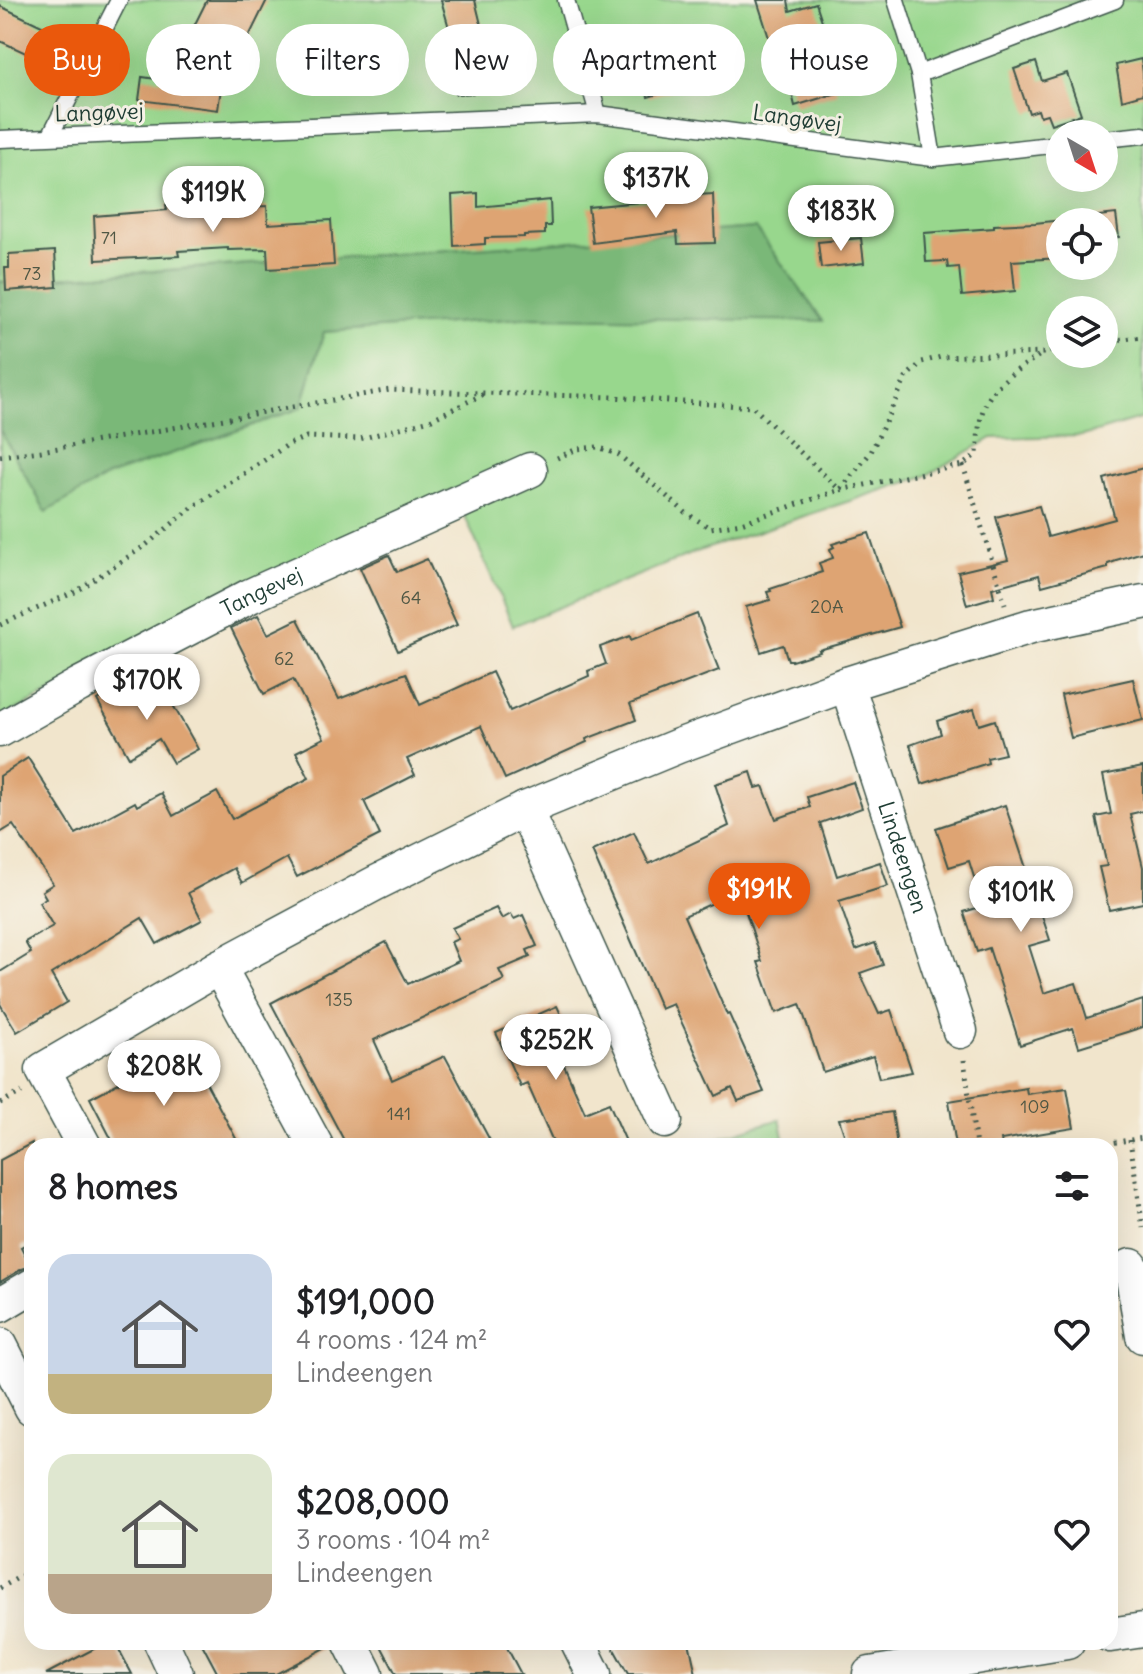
<!DOCTYPE html>
<meta charset="utf-8">
<style>
:root{--surface:#fff;--page:#f6f6f6;--text:#202124;--muted:#757577;--accent:#ea580c}
body{margin:0;font-family:Delius,sans-serif;background:var(--page);color:var(--text);height:100vh;display:flex;flex-direction:column;font-size:30px;white-space:nowrap}
*{box-sizing:border-box;margin:0}
p{font-size:26px;color:var(--muted)}
.icon{flex:none;width:44px;height:44px;fill:none;stroke:currentColor;stroke-width:2;stroke-linecap:round;stroke-linejoin:round}
.map{position:relative;flex:1;overflow:hidden}
.panel{position:absolute;left:24px;top:1138px;width:1094px;height:512px;display:flex;flex-direction:column;background:var(--surface);border-radius:24px;box-shadow:0 8px 32px #0002}
.panel>*{flex:none}
.guide{position:absolute;left:24px;top:24px;width:1096px;height:72px;display:flex;gap:16px}
.needle{width:52px;rotate:141deg}
.fabs{position:absolute;left:1046px;top:120px;display:grid;gap:16px}
.fabs a{display:grid;place-items:center;width:72px;height:72px;border-radius:50%;background:var(--surface);box-shadow:0 8px 32px #0002;font-size:40px}
.price{position:absolute;translate:-50% -68px;padding:0 18px;border-radius:28px;background:#fff;color:#222;font-size:26px;line-height:52px;filter:drop-shadow(0 2px 4px #0008)}
.price::after{content:'';position:absolute;left:50%;top:48px;width:24px;height:18px;margin-left:-12px;background:inherit;clip-path:polygon(0 0,100% 0,50% 100%)}
.price.selected{background:var(--accent);color:#fff}
ul{padding:0;list-style:none}
li{display:flex;align-items:center;gap:24px;height:200px;padding:0 24px}
li span{display:grid;place-items:center;flex:none;width:224px;height:160px;border-radius:24px;color:#555}
li>.icon{margin-inline-start:auto}
span .icon{width:96px;height:96px;fill:#fffc;stroke-width:1}
li b{font-size:34px}
h2{display:flex;justify-content:space-between;align-items:center;height:96px;padding:0 24px;font-size:34px}
.chip{padding:0 28px;border-radius:36px;background:var(--surface);box-shadow:0 8px 32px #0002;font-size:28px;line-height:72px}
.chip.selected{background:var(--accent);color:#fff}
.map>svg:first-child{display:block}
.green{fill:#98d78d;stroke:#5c8a60;stroke-width:2;fill-rule:evenodd}
.forest{fill:#7ab878;stroke:#4c7a56;stroke-width:2}
.building{fill:#dea473}
.lines{fill:none;stroke-linecap:round;stroke-linejoin:round}
.lane-casing{stroke:#3e564b;stroke-width:19}
.street-casing{stroke:#3e564b;stroke-width:37}
.path{stroke:#3e564b;stroke-width:5;stroke-dasharray:2 6;stroke-linecap:butt}
.lane{stroke:#fff;stroke-width:16}
.street{stroke:#fff;stroke-width:34}
.labels{text-anchor:middle;stroke-width:6;stroke-linejoin:round;paint-order:stroke}
.number-label{font-size:18px;fill:#4f5744}
.street-label{font-size:22px;fill:#1f3d34;stroke:#f7f3e8}
</style>
<div class="map">
<svg width="1143" height="1674" viewBox="0 0 1143 1674">
<rect width="100%" height="100%" fill="#f7f3e8"/>
<filter id="ink" filterUnits="userSpaceOnUse"><feTurbulence type="fractalNoise" baseFrequency=".0125" numOctaves="2"/><feDisplacementMap in="SourceGraphic" scale="16" xChannelSelector="R" yChannelSelector="G"/><feConvolveMatrix kernelMatrix="1 2 1 2 8 2 1 2 1" color-interpolation-filters="sRGB"/></filter>
<filter id="wash" filterUnits="userSpaceOnUse"><feTurbulence type="fractalNoise" baseFrequency=".006" numOctaves="4" result="noise"/><feDisplacementMap in="SourceGraphic" scale="32" xChannelSelector="R" yChannelSelector="G"/><feGaussianBlur stdDeviation="1.8" result="paint"/><feColorMatrix in="noise" values="0 0 0 0 0 0 0 0 0 0 0 0 0 0 0 0 0 1.4 0 .05"/><feComposite in="paint" operator="in"/></filter>
<g filter="url(#wash)">
<rect width="100%" height="100%" fill="#f1e5cc"/>
<g class="green">
<path d="M0 0H1143V418L1083 436 992 438 925 476 696 552 513 626 453 489 0 718V430L46 512 108 476 301 408 324 332 535 317 755 228 0 282ZM1060 134H1104V178H1060ZM1060 222H1104V266H1060ZM1060 310H1104V354H1060Z"/>
<path d="M780 1119 786 1146H693Z"/>
</g>
<path class="forest" d="M756 228 823 321 535 317 324 332 301 408 108 476 46 512 0 430V282Z"/>
<g id="blocks">
<g class="building">
<path d="M207 0H267L231 73 215 65 213 87 221 88 218 110 139 100 142 77 177 82 202 35 192 30Z"/>
<path d="M441 0H475L497 90 480 93 456 94 446 58 457 56Z"/>
<path d="M757 0H788L790 11 816 3 825 30 821 31 837 93 795 106 783 58 776 60Z"/>
<path d="M0 6 44 27 30 55 0 41Z"/>
<path d="M669 32 684 87 648 97 633 41Z"/>
<path d="M1141 59 1143 72V94L1122 100 1116 65Z"/>
<path d="M1036 62 1042 81 1067 73 1081 114 1051 124 1047 114 1040 116 1038 110 1029 113 1014 69Z"/>
<path d="M478 193V207L550 200 551 226H545V234L524 235V237L485 238V244L454 246 452 195Z"/>
<path d="M713 194 715 243 678 244 677 232 593 243 588 207 680 198V196Z"/>
<path d="M248 198V207L267 206 268 224 331 220 334 265 268 269 267 249 228 250V248L178 251 179 256 96 260 94 216 167 210 166 205Z"/>
<path d="M1116 214 1119 237 1105 238 1108 261H1104V222H1060V258L1012 261 1015 291 962 296 959 267 948 268 947 261 926 262 924 233 994 228V225L1035 223Z"/>
<path d="M861 238 864 263 821 268 818 242Z"/>
<path d="M55 251 57 287 6 291 5 268H9V254Z"/>
<path d="M1143 468V552L1116 560V561L1108 564V568L1042 586 1039 575 992 588 994 597 967 605 958 572 1008 560 996 517 1039 506 1048 537 1115 519 1104 479Z"/>
<path d="M869 533 900 627 819 650 820 652 792 661V660H788L783 645 761 652 746 607 770 600 767 592 771 591 770 589 822 572 819 563 833 558 830 549 834 547 832 544Z"/>
<path d="M389 555 397 572 427 559 457 625 398 651 360 568Z"/>
<path d="M697 614 719 670 630 704 636 720 586 739 587 742 505 779 481 726 407 759 415 775 364 801 380 835 297 877 287 858 242 883 234 868 188 893 202 920 157 944 142 918 51 974 67 1002 17 1032 0 1004V972L31 953 25 942 53 926 39 902 46 898 42 891 53 884 13 825 0 833V776L28 758 76 834 135 802 137 806 161 793 173 816 217 792 232 819 309 778 296 752 324 738 293 679 264 694 231 628 258 615 268 634 298 619 339 699 406 673 420 705 492 672 510 711 589 676 588 671 606 664 600 647 630 636 631 640Z"/>
<path d="M1133 679 1143 720 1071 738 1061 695Z"/>
<path d="M161 684 198 749 173 763 159 739 129 757 97 700 124 685 132 700Z"/>
<path d="M974 709 979 725 995 720 1005 754 987 758 988 763 922 784 910 745 941 734 937 721Z"/>
<path d="M1143 767V811L1130 814 1143 867V903L1109 910 1099 867 1107 866 1096 817 1111 814 1103 775Z"/>
<path d="M751 772 756 788 763 786 776 819 810 807 807 797 853 782 862 808 820 823 837 876 880 862 888 886 839 901 856 950 875 943 883 965 860 973 879 1014 891 1010 912 1072 879 1078 873 1056 823 1072 800 1004 776 1013 758 962 762 961 739 891 684 916 727 1015 729 1014 764 1092 738 1101 732 1088 716 1096 673 1004 661 1009 592 851 634 832 649 864 729 826 715 784Z"/>
<path d="M1005 805 1050 940 1029 946 1044 993 1076 983 1087 1018 1143 1000V1027L1079 1047 1073 1028 1020 1045 989 948 977 952 964 912 983 906 969 861 949 867 936 828Z"/>
<path d="M496 908 502 919 511 914 514 919 523 915 537 946 527 950 530 957 499 970 504 980 374 1040 392 1080 445 1056 493 1146H347L271 1003 386 942 408 984 459 961 451 942 458 939 452 928Z"/>
<path d="M557 1006 577 1049 560 1056 585 1113 609 1103 628 1146H555L527 1083 520 1086 496 1033Z"/>
<path d="M187 1047 240 1146H115L90 1098Z"/>
<path d="M1026 1088 1027 1094 1067 1088 1074 1128 1001 1140 1002 1146H956L949 1101Z"/>
<path d="M892 1112 897 1146H848L839 1119Z"/>
<path d="M32 1143V1241L21 1247 31 1266 22 1269 0 1282V1160Z"/>
<path d="M107 1642H115L132 1674H46Z"/>
<path d="M201 1642H330L331 1645 276 1674H218Z"/>
<path d="M379 1642H504L521 1674H396Z"/>
<path d="M610 1642H689L696 1674H628Z"/>
</g>
</g>
</g>
<g filter="url(#ink)">
<use href="#blocks" fill-opacity="0" stroke="#3e564b" stroke-width="2"/>
<g class="lines">
<g class="lane-casing">
<g id="lane">
<path d="M566 0 598 114"/>
<path d="M896 0 919 74 933 158"/>
<path d="M919 74 1115 0"/>
<path d="M50 136 119 0"/>
<path d="M0 139 598 114 933 158 1060 144"/>
<path d="M1104 139 1143 135"/>
</g>
</g>
<g class="street-casing">
<g id="street">
<path id="s1" d="M847 684 960 1031"/>
<path id="s2" d="M0 730 79 685 250 596 530 470"/>
<path d="M525 809 665 1121"/>
<path d="M219 967 316 1146"/>
<path d="M84 1146 43 1070 219 967 374 884 525 809 678 746 847 684 1031 626 1143 602"/>
<path d="M1131 1266 1143 1336"/>
<path d="M0 1305 32 1286"/>
<path d="M0 1345 32 1408"/>
<path d="M1110 1635 1143 1630"/>
<path d="M161 1642 176 1674"/>
<path d="M350 1642 366 1674"/>
<path d="M578 1642 594 1674"/>
<path d="M870 1674 1067 1642"/>
</g>
</g>
<g class="path">
<path d="M1104 341 1143 337"/>
<path d="M0 456 41 451 390 390 612 397 753 407 840 490 963 465 977 454C978 443 978 432 980 422 986 386 1016 371 1043 353"/>
<path d="M557 458 577 449 598 447 619 455 686 513 710 528 741 523 840 490 871 452 907 376 922 362 941 357 1043 353 1060 349"/>
<path d="M963 465 1005 604"/>
<path d="M0 625 77 591 146 545 193 507 289 444 306 437 360 439 430 420 484 394"/>
<path d="M964 1060 976 1146"/>
<path d="M0 1103 22 1092"/>
<path d="M1130 1140 1143 1228"/>
<path d="M1091 1146 1143 1138"/>
<path d="M0 1588 32 1570"/>
</g>
<use href="#lane" class="lane"/>
<use href="#street" class="street"/>
</g>
</g>
<g class="labels">
<g class="number-label">
<text x="109" y="244">71</text>
<text x="32" y="280">73</text>
<text x="411" y="604">64</text>
<text x="827" y="613">20A</text>
<text x="284" y="665">62</text>
<text x="339" y="1006">135</text>
<text x="1035" y="1113">109</text>
<text x="399" y="1120">141</text>
</g>
<g class="street-label">
<text transform="translate(99 112) rotate(-2)" y="8">Langøvej</text>
<text transform="translate(797 118) rotate(8)" y="8">Langøvej</text>
<text dy="8" stroke="none"><textPath href="#s2" startOffset="296">Tangevej</textPath></text>
<text dy="8" stroke="none"><textPath href="#s1" startOffset="182">Lindeengen</textPath></text>
</g>
</g>
</svg>
<div class="fabs">
<a><svg class="needle" viewBox="-14 -14 28 28"><path d="M0-13l5 13h-10z" fill="#e53935"/><path d="M0 13l5-13h-10z" fill="#757577"/></svg></a>
<a><svg class="icon" aria-label="locate" viewBox="0 0 24 24"><circle cx="12" cy="12" r="6"/><path d="M12 2v4M12 18v4M2 12h4M18 12h4"/></svg></a>
<a><svg class="icon" aria-label="layers" viewBox="0 0 24 24"><path d="M12 4l9 5-9 5-9-5zM3 14l9 5 9-5"/></svg></a>
</div>
<b class="price" style="left:656px;top:220px">$137K</b>
<b class="price" style="left:213px;top:234px">$119K</b>
<b class="price" style="left:841px;top:253px">$183K</b>
<b class="price" style="left:147px;top:722px">$170K</b>
<b class="price selected" style="left:759px;top:931px">$191K</b>
<b class="price" style="left:1021px;top:934px">$101K</b>
<b class="price" style="left:556px;top:1082px">$252K</b>
<b class="price" style="left:164px;top:1108px">$208K</b>
<div class="guide">
<a class="chip selected">Buy</a>
<a class="chip">Rent</a>
<a class="chip">Filters</a>
<a class="chip">New</a>
<a class="chip">Apartment</a>
<a class="chip">House</a>
</div>
<section class="panel">
<h2>8 homes<svg class="icon" aria-label="filters" viewBox="0 0 24 24"><path d="M4 7h16M4 17h16"/><circle cx="9" cy="7" r="2"/><circle cx="15" cy="17" r="2"/></svg></h2>
<ul>
<li><span style="background:linear-gradient(#c9d6e8 75%,#c2b280 0)"><svg class="icon" aria-label="home" viewBox="0 0 24 24"><path d="M3 11l9-7 9 7M6 9v11h12V9"/></svg></span><div><b>$191,000</b><p>4 rooms · 124 m²</p><p>Lindeengen</p></div><svg class="icon" aria-label="heart" viewBox="0 0 24 24"><path d="M12 20l-8-8c-3-5 5-10 8-4 3-6 11-1 8 4z"/></svg></li>
<li><span style="background:linear-gradient(#dfe7d0 75%,#b9a48a 0)"><svg class="icon" aria-label="home" viewBox="0 0 24 24"><path d="M3 11l9-7 9 7M6 9v11h12V9"/></svg></span><div><b>$208,000</b><p>3 rooms · 104 m²</p><p>Lindeengen</p></div><svg class="icon" aria-label="heart" viewBox="0 0 24 24"><path d="M12 20l-8-8c-3-5 5-10 8-4 3-6 11-1 8 4z"/></svg></li>
</ul>
</section>
</div>
